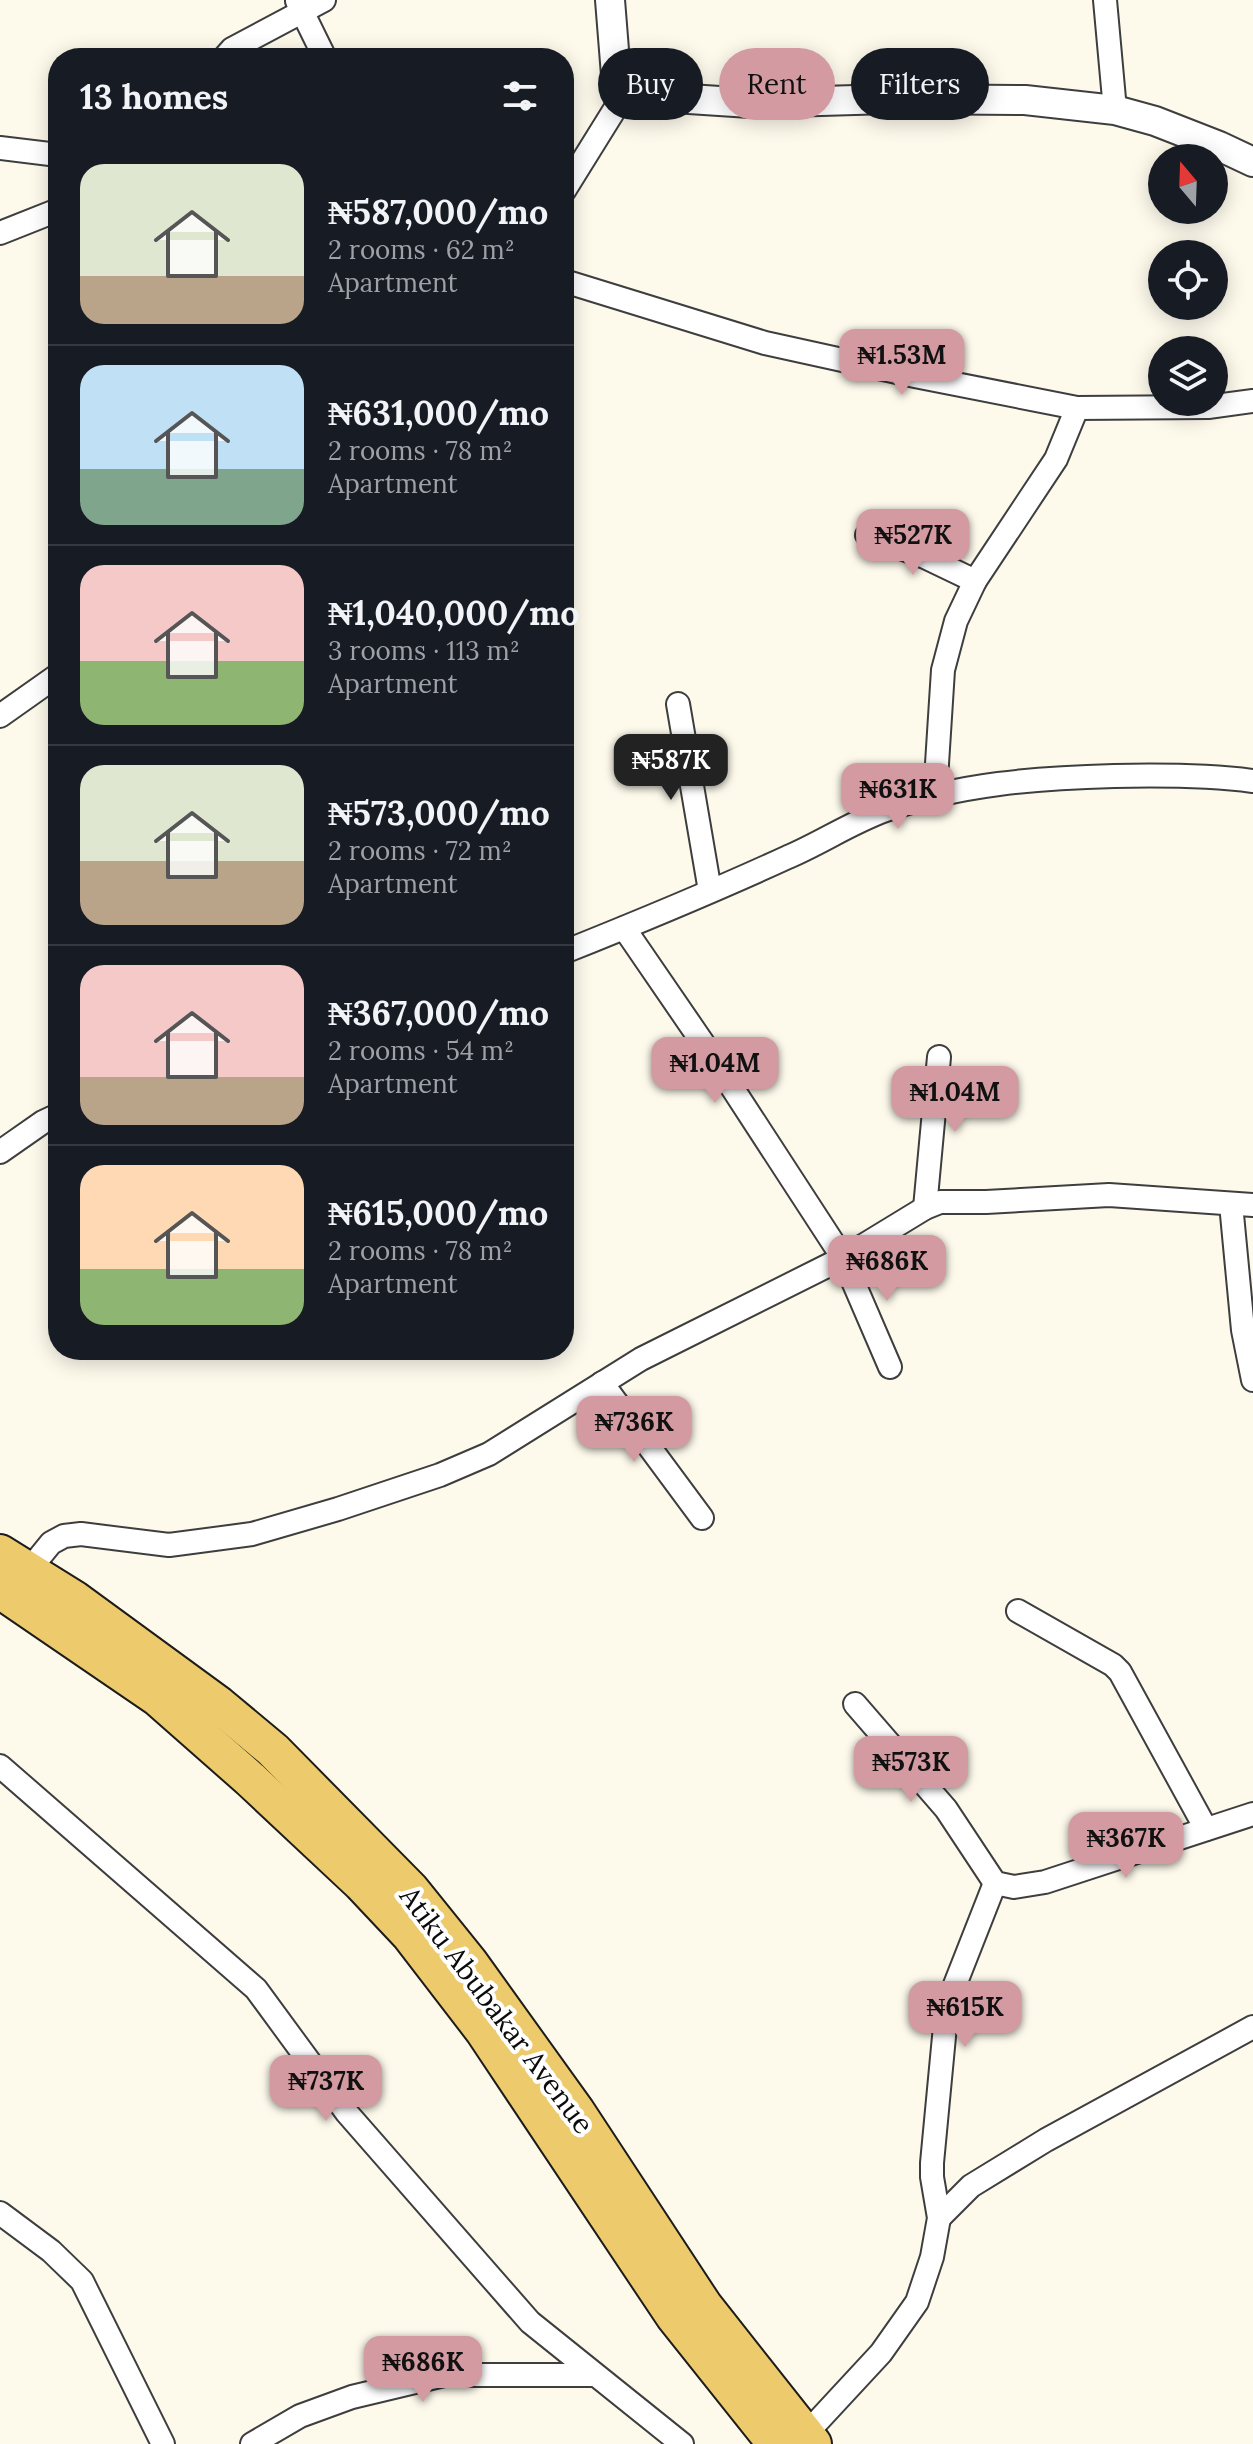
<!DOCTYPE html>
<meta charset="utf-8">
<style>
:root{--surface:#171b24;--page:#20242c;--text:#f1f3f6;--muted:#9ea1a6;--line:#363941;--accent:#d39ba1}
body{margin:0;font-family:Lora,serif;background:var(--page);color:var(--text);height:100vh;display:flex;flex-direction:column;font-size:30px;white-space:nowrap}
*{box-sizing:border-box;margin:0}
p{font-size:26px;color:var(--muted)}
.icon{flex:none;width:44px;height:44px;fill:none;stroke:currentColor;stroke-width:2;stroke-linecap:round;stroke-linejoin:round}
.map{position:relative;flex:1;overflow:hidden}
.details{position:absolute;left:48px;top:48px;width:526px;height:1312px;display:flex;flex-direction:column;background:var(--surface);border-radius:32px;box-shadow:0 4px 20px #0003}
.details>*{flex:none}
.top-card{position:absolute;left:598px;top:48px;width:534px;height:72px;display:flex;gap:16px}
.needle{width:52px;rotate:341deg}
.buttons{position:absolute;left:1148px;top:144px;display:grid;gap:16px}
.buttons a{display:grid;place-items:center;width:80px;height:80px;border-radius:50%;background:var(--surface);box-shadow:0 4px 20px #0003;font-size:40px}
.price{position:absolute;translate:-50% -68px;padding:0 18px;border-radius:16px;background:var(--accent);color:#111;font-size:26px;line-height:52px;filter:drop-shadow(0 2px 4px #0008)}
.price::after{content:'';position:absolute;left:50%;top:48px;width:24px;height:18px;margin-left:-12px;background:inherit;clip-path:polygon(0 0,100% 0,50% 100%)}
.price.current{background:#222;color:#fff}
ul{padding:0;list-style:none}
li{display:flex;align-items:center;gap:24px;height:200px;padding:0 32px}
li+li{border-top:2px solid var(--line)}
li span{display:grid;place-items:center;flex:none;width:224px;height:160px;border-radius:24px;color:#555}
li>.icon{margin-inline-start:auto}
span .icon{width:96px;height:96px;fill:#fffc;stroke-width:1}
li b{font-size:34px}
h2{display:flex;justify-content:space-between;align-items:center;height:96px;padding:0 32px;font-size:34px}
.tag{padding:0 28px;border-radius:36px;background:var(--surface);box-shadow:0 4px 20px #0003;font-size:28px;line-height:72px}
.tag.current{background:var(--accent);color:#111}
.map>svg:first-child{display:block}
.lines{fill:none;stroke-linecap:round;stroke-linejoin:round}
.minor-casing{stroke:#3e3e3e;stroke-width:26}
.tertiary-casing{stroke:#3e3e3e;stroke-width:32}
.primary-casing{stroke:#1c1c1c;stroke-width:40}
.minor{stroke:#fff;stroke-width:22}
.tertiary{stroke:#fff;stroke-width:28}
.primary{stroke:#edca6c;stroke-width:36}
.labels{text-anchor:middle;stroke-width:8;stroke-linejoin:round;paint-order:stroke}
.street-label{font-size:28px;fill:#0b0b0b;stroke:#fff}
</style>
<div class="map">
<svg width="1253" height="2444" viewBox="0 0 1253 2444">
<rect width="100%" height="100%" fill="#fdf9eb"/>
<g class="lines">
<g class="minor-casing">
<g id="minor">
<path d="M1105 0 1115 110"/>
<path d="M297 1 325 58"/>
<path d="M224 58 232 49 324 0"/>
<path d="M0 148 58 155"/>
<path d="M564 191 628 88"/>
<path d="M0 233 58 210"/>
<path d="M564 281 765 343 915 376 1077 408 1208 407 1253 401"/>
<path d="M867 535 925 557 975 581"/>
<path d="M678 704 710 891"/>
<path d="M0 716 58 675"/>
<path d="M935 795 943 670 956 621 975 581 1056 459 1077 408"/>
<path d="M624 928 707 1049 843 1258 890 1367"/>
<path d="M564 952C639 922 714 891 788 857 821 843 852 822 886 810 959 784 1037 778 1114 776 1160 775 1207 775 1253 781"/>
<path d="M0 1152 43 1122 58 1115"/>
<path d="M1231 1204 1243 1330 1253 1380"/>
<path d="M925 1208 939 1057"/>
<path d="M602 1383 702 1518"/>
<path d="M29 1570 51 1543 64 1536 81 1534 169 1545 252 1534 338 1509 440 1475 489 1454 641 1359 843 1258 925 1208 940 1202H986L1109 1195 1253 1205"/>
<path d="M1018 1611 1113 1665 1120 1672 1206 1829"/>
<path d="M855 1704 946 1809 995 1883 1014 1887 1045 1882 1253 1814"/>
<path d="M0 1766 256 1989 347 2113 530 2322 682 2444"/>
<path d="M0 2213 51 2251 82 2281 163 2444"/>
<path d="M939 2218 971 2186 1046 2140 1253 2027"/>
<path d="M805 2435 881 2353 917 2302 932 2257 939 2218 932 2177V2163L947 2005 995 1883"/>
<path d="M252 2444 300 2416 352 2397 444 2375H593"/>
</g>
</g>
<g class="tertiary-casing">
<path id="tertiary" d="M610 0 616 75 628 88 689 99 750 103 889 99 1025 100 1115 110 1155 121 1219 146 1253 162"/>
</g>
<g class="primary-casing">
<g id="primary">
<path d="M0 1553 74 1599 219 1705 273 1750 411 1890 469 1962 576 2111 704 2306 813 2444"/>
<path d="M0 1590 158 1698 250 1779 361 1883 410 1935 483 2030 674 2316 776 2444"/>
</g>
</g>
<use href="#minor" class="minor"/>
<use href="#tertiary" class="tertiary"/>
<use href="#primary" class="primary"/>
</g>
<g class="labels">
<g class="street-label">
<text transform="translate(497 2010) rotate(53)" y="10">Atiku Abubakar Avenue</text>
</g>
</g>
</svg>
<div class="buttons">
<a><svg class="needle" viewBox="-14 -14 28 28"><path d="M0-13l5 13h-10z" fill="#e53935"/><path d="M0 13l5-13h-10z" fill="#9ea1a6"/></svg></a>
<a><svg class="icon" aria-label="locate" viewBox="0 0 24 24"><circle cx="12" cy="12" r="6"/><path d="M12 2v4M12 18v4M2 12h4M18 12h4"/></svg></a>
<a><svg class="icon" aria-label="layers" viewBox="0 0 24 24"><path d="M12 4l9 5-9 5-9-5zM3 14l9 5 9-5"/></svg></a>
</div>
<b class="price" style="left:902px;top:397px">₦1.53M</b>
<b class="price" style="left:913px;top:577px">₦527K</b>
<b class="price current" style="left:671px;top:802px">₦587K</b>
<b class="price" style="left:898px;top:831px">₦631K</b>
<b class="price" style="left:715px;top:1105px">₦1.04M</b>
<b class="price" style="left:955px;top:1134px">₦1.04M</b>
<b class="price" style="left:887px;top:1303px">₦686K</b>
<b class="price" style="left:634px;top:1464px">₦736K</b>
<b class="price" style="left:911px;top:1804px">₦573K</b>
<b class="price" style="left:1126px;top:1880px">₦367K</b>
<b class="price" style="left:965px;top:2049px">₦615K</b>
<b class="price" style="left:326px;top:2123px">₦737K</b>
<b class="price" style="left:423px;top:2404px">₦686K</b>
<div class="top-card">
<a class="tag">Buy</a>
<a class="tag current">Rent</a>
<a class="tag">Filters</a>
</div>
<section class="details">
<h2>13 homes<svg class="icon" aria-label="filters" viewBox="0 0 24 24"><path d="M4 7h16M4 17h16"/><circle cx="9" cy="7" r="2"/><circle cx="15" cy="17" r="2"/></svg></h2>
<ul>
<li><span style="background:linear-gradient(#dfe7d0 70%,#b9a48a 0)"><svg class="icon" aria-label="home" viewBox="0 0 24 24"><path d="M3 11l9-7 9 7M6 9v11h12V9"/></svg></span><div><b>₦587,000/mo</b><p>2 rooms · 62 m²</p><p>Apartment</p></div></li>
<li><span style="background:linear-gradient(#bfe0f5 65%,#7fa58c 0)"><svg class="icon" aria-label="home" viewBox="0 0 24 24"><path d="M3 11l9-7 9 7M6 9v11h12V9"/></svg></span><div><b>₦631,000/mo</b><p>2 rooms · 78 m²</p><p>Apartment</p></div></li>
<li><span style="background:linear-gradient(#f6c9c9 60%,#8fb573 0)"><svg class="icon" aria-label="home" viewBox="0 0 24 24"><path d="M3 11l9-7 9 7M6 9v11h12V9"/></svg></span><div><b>₦1,040,000/mo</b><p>3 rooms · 113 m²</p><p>Apartment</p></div></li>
<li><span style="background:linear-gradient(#dfe7d0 60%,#b9a48a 0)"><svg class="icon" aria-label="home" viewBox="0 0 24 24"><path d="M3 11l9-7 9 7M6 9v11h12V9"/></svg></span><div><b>₦573,000/mo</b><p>2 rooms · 72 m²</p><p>Apartment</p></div></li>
<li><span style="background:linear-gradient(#f6c9c9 70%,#b9a48a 0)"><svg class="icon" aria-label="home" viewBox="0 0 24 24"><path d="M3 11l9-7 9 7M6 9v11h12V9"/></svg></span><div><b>₦367,000/mo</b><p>2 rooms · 54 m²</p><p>Apartment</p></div></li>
<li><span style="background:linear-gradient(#ffd9b3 65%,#8fb573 0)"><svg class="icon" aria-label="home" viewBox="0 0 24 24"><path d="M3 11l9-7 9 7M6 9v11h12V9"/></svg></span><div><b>₦615,000/mo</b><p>2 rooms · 78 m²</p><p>Apartment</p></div></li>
</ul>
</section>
</div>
